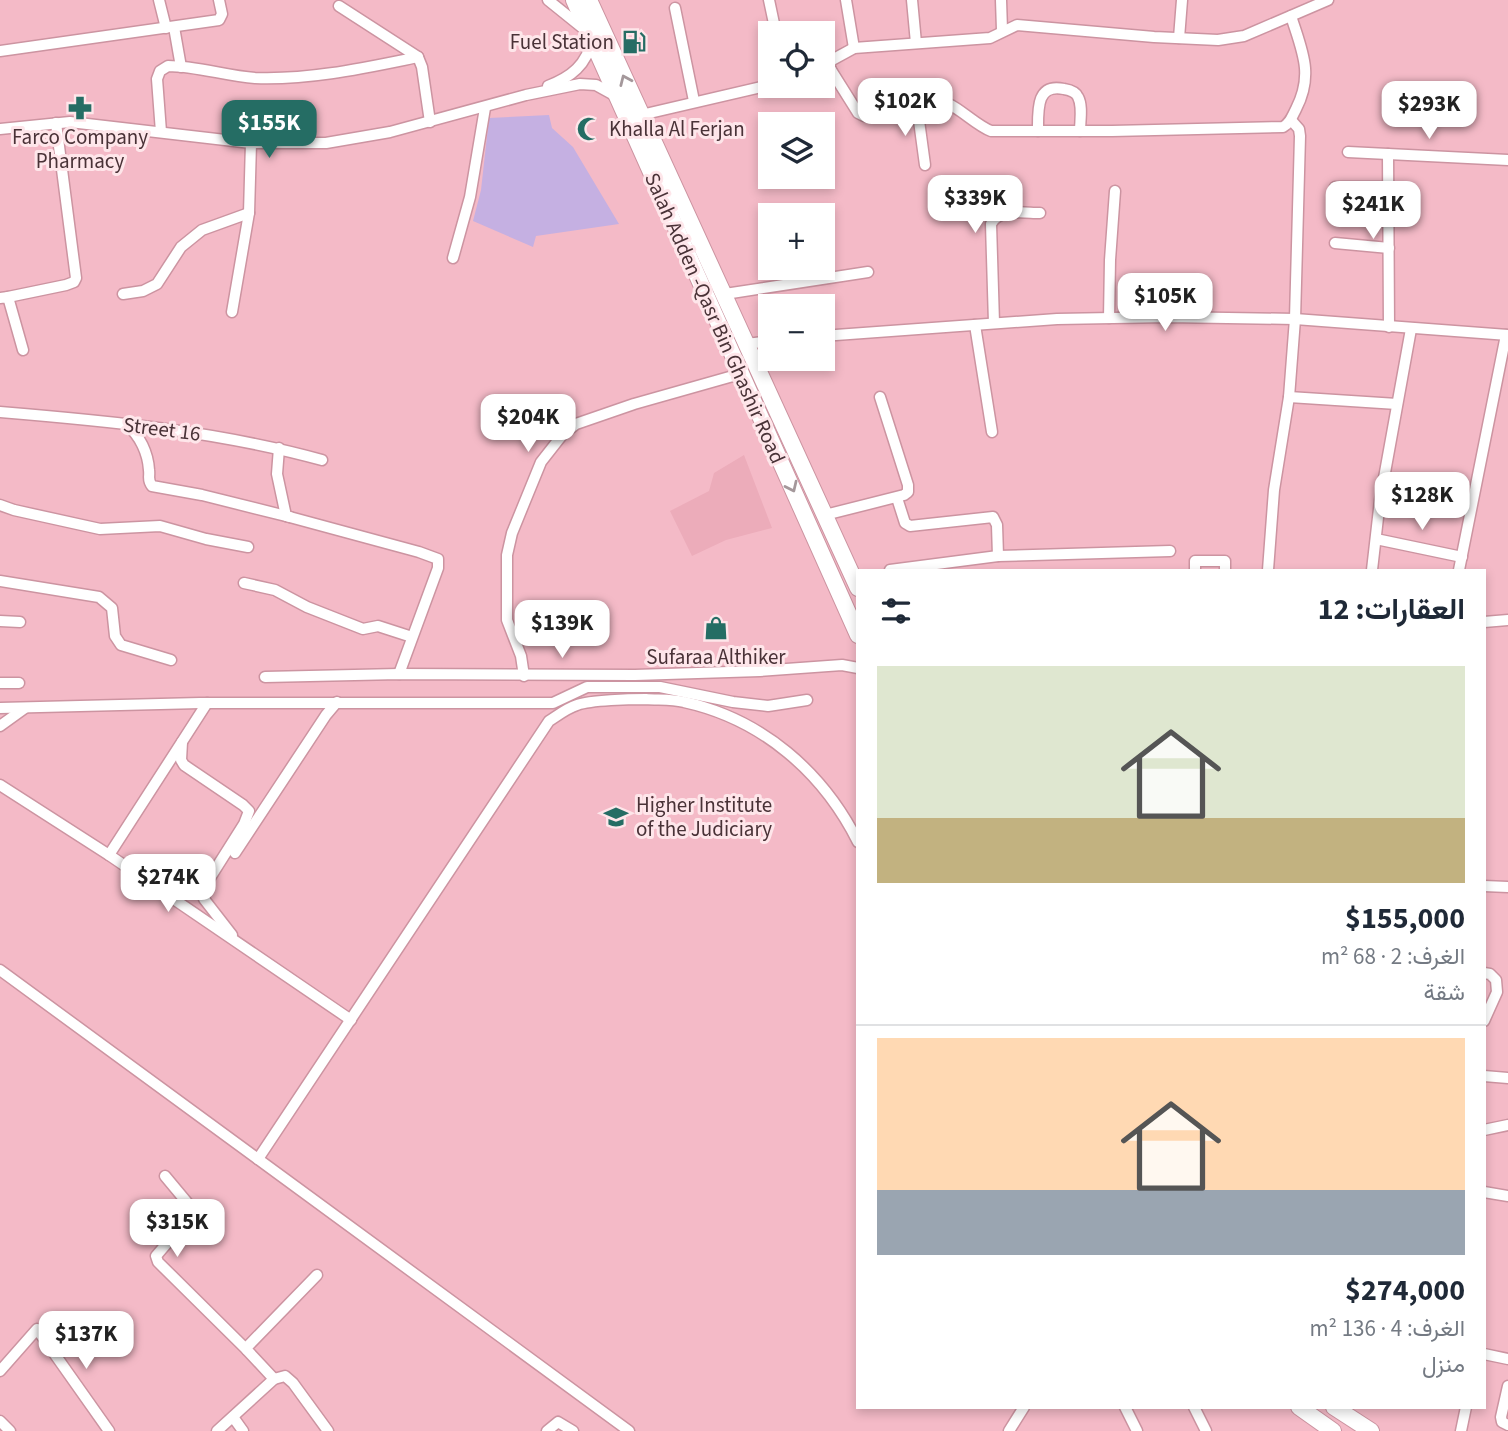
<!DOCTYPE html>
<html lang="ar">
<meta charset="utf-8">
<style>
:root{--surface:#fff;--page:#f2f2f3;--text:#1f2937;--muted:#747a83;--line:#e0e1e3;--accent:#256d64}
body{margin:0;font-family:"Source Sans 3",Vazirmatn,sans-serif;background:var(--page);color:var(--text);direction:rtl;height:100vh;display:flex;flex-direction:column;font-size:26px;white-space:nowrap}
*{box-sizing:border-box;margin:0}
p{font-size:23px;color:var(--muted)}
.icon{flex:none;width:38px;height:38px;fill:none;stroke:currentColor;stroke-width:2;stroke-linecap:round;stroke-linejoin:round}
.map{position:relative;flex:1;overflow:hidden;direction:ltr}
.panel{position:absolute;left:856px;top:569px;width:630px;height:840px;display:flex;flex-direction:column;background:var(--surface);border-radius:0px;box-shadow:0 4px 10px #0003;direction:rtl}
.panel>*{flex:none}
.controls{position:absolute;left:758px;top:21px;display:grid;gap:14px}
.controls a{display:grid;place-items:center;width:77px;height:77px;border-radius:0px;background:var(--surface);box-shadow:0 4px 10px #0003;font-size:35px}
.price{position:absolute;translate:-50% -60px;padding:0 16px;border-radius:14px;background:#fff;color:#222;font-size:23px;line-height:46px;filter:drop-shadow(0 2px 4px #0008)}
.price::after{content:'';position:absolute;left:50%;top:42px;width:21px;height:16px;margin-left:-10px;background:inherit;clip-path:polygon(0 0,100% 0,50% 100%)}
.price.on{background:var(--accent);color:#fff}
ul{padding:0;list-style:none}
li{display:grid;align-content:center;gap:14px;height:371px;padding:0 21px}
li+li{border-top:2px solid var(--line)}
li span{display:grid;place-items:center;height:217px;border-radius:0px;color:#555}
li>.icon{margin-inline-start:auto}
span .icon{width:126px;height:126px;fill:#fffc;stroke-width:1}
li b{font-size:30px}
h2{display:flex;justify-content:space-between;align-items:center;height:84px;padding:0 21px;font-size:30px}
.map>svg:first-child{display:block}
.built{fill:#ecacba}
.green{fill:#c5b0e2}
.lines{fill:none;stroke-linecap:round;stroke-linejoin:round}
.minor-casing{stroke:#cc94a1;stroke-width:13}
.highway-casing{stroke:#cc94a1;stroke-width:18}
.minor{stroke:#fff;stroke-width:10}
.highway{stroke:#fff;stroke-width:16}
.oneway{stroke:#a4989b}
.labels{text-anchor:middle;stroke-width:6;stroke-linejoin:round;paint-order:stroke}
.poi-label{font-size:21px;fill:#493237;stroke:#fee6ea;text-anchor:start}
.street-label{font-size:21px;fill:#493237;stroke:#fee6ea}
</style>
<div class="map">
<svg width="1508" height="1431" viewBox="0 0 1508 1431">
<rect width="100%" height="100%" fill="#f4bac7"/>
<path class="built" d="M744 455 772 528 726 540 692 556 670 511 709 491 714 473Z"/>
<path class="green" d="M549 115 552 128 573 147 619 224 536 236 533 247 473 221 481 190 489 118Z"/>
<g class="lines">
<g class="minor-casing">
<g id="minor">
<path d="M159 0 166 28"/>
<path d="M548 0 584 29"/>
<path d="M769 0 776 33"/>
<path d="M846 0 854 48"/>
<path d="M912 0 916 43"/>
<path d="M1001 0 1002 30"/>
<path d="M339 6 418 57 422 67 430 122"/>
<path d="M675 8 694 101"/>
<path d="M174 27 181 67"/>
<path d="M1179 38 1182 0"/>
<path d="M0 51 219 20 222 14 219 0"/>
<path d="M831 70 858 113 864 116 944 103C956 104 975 125 991 131H1112L1283 127C1290 123 1292 117 1296 109 1314 74 1302 51 1291 16"/>
<path d="M822 73 831 70 829 65 832 60 854 48 990 38 1017 25 1154 37 1218 40 1244 36 1328 0"/>
<path d="M548 86C571 77 587 65 592 39"/>
<path d="M917 106 925 165"/>
<path d="M641 115 770 85"/>
<path d="M0 129 70 122 251 143H326L390 132 526 95 580 84 596 85 616 96"/>
<path d="M1038 131C1038 110 1036 83 1064 89 1070 90 1076 92 1078 97 1083 106 1080 121 1080 131"/>
<path d="M161 132 157 79 160 71 168 66C197 66 226 76 255 78 311 80 364 68 418 57"/>
<path d="M1348 152 1508 160"/>
<path d="M1388 154 1389 327"/>
<path d="M1335 187H1389"/>
<path d="M1335 243 1389 248"/>
<path d="M453 258 470 197 485 108"/>
<path d="M123 294 143 291 157 284 181 247 202 230 249 213"/>
<path d="M725 294 868 272"/>
<path d="M8 297 66 285 74 282 76 278 56 123"/>
<path d="M0 298 8 297 23 350"/>
<path d="M232 312 249 213 251 143"/>
<path d="M1109 318 1110 260 1115 191"/>
<path d="M994 323 991 224C999 208 1024 213 1040 213"/>
<path d="M975 325 992 432"/>
<path d="M822 336 1057 319 1168 317 1295 319 1508 335"/>
<path d="M747 344 770 341"/>
<path d="M1289 397 1397 404"/>
<path d="M0 412C108 421 217 431 322 460"/>
<path d="M127 425C140 436 148 453 149 470 150 477 147 480 152 486L202 495 290 517"/>
<path d="M279 448 277 474 286 516 419 552 438 559V568L399 674"/>
<path d="M897 498 905 523 910 526 993 517 997 525 998 556"/>
<path d="M0 505 14 510 100 529 160 526 206 539 248 547"/>
<path d="M825 515 904 495 908 492V485L880 397"/>
<path d="M1376 539 1462 557"/>
<path d="M890 570 998 556 1170 551"/>
<path d="M1195 570V561H1225V570"/>
<path d="M1268 570 1274 490 1289 397 1295 319 1300 136 1299 129 1291 120"/>
<path d="M1372 570 1380 500 1411 329"/>
<path d="M1459 570 1506 335"/>
<path d="M0 581 99 597 112 608 115 636 121 645 171 660"/>
<path d="M244 583 275 590 307 607 363 629 378 626 412 637"/>
<path d="M0 621 20 622"/>
<path d="M1484 622 1508 620"/>
<path d="M524 676 521 656 507 620V555L512 533 541 462 563 434 576 424 634 404 740 374"/>
<path d="M265 677 399 674 635 675 760 671 842 665 858 668"/>
<path d="M0 683H19"/>
<path d="M0 708 200 703H553L587 687H660L733 702 768 706 807 700"/>
<path d="M0 726 25 708"/>
<path d="M182 742 181 760 184 765 243 805 249 811 244 824 208 881 204 899 232 935"/>
<path d="M0 785 109 855 351 1020"/>
<path d="M235 853 326 715 337 702"/>
<path d="M109 855 207 703"/>
<path d="M1484 886 1508 887"/>
<path d="M0 970 629 1431"/>
<path d="M1484 973 1490 974 1496 980 1497 992 1484 1021"/>
<path d="M1484 1076 1508 1078"/>
<path d="M1484 1130 1508 1125"/>
<path d="M258 1159 549 721C557 716 567 708 577 705 591 700 630 699 646 699 658 700 672 699 684 702 762 719 823 772 858 842"/>
<path d="M165 1176 190 1206V1214L186 1221 156 1256 158 1262 247 1350"/>
<path d="M1484 1192 1508 1196"/>
<path d="M1484 1354 1508 1359"/>
<path d="M0 1371 37 1329 109 1431"/>
<path d="M274 1379 247 1350 248 1346 317 1275"/>
<path d="M1508 1386 1501 1417 1502 1422 1508 1425"/>
<path d="M1125 1407 1137 1431"/>
<path d="M1194 1407 1206 1431"/>
<path d="M233 1417 243 1431"/>
<path d="M0 1421 10 1431"/>
<path d="M217 1431 274 1379 285 1376 293 1383 328 1431"/>
<path d="M547 1431 558 1422 573 1431"/>
<path d="M1009 1431 1024 1407"/>
<path d="M1461 1431 1466 1407"/>
</g>
</g>
<g class="highway-casing">
<g id="highway">
<path d="M574 0 858 635"/>
<path d="M589 0 858 588"/>
<path d="M1299 1407 1333 1431"/>
<path d="M1334 1407 1371 1431"/>
</g>
</g>
<use href="#minor" class="minor"/>
<use href="#highway" class="highway"/>
</g>
<defs><path id="oneway-chevron" d="M-2-3.5L2.5 0L-2 3.5" fill="none" stroke-width="1.6" stroke-linecap="round" stroke-linejoin="round" transform="scale(1.75)"/></defs>
<g class="oneway">
<use href="#oneway-chevron" transform="translate(625 80) rotate(-114)"/>
<use href="#oneway-chevron" transform="translate(792 487) rotate(65)"/>
</g>
<defs>
<g id="fuel-bare" transform="scale(1.89)"><path d="M-5.5-6h7V0h2V4h1.3V-2.5L3-4.5l.8-.8L6-3V5H2.5V1h-1V6h-7ZM-4.2-4.7v3.2H.2V-4.7Z" fill="#256d64" stroke="#fee6ea" stroke-width="2.5" paint-order="stroke"/></g>
<g id="pharmacy-bare" transform="scale(1.89)"><path d="M-2-6h4v4h4v4h-4v4h-4v-4h-4v-4h4Z" fill="#256d64" stroke="#fee6ea" stroke-width="2.5" paint-order="stroke"/></g>
<g id="mosque-bare" transform="scale(1.89)"><path d="M3.5-4.9A6 6 0 1 0 3.5 4.9A5 5 0 1 1 3.5-4.9Z" fill="#256d64" stroke="#fee6ea" stroke-width="2.5" paint-order="stroke"/></g>
<g id="shop-bare" transform="scale(1.89)"><path d="M-5-2.5h2.3a2.7 3.5 0 0 1 5.4 0H5L5.5 6h-11ZM-1.5-2.5h3a1.5 2.3 0 0 0-3 0Z" fill="#256d64" stroke="#fee6ea" stroke-width="2.5" paint-order="stroke"/></g>
<g id="university-bare" transform="scale(1.89)"><path d="M0-5L7-2L0 1L-7-2ZM-4 1L0 2.5L4 1V4Q0 6-4 4Z" fill="#256d64" stroke="#fee6ea" stroke-width="2.5" paint-order="stroke"/></g>
</defs>
<g fill-rule="evenodd">
<use href="#fuel-bare" x="634" y="42"/>
<use href="#pharmacy-bare" x="80" y="108"/>
<use href="#mosque-bare" x="589" y="129"/>
<use href="#shop-bare" x="716" y="628"/>
<use href="#university-bare" x="616" y="817"/>
</g>
<g class="labels">
<g class="poi-label">
<text x="614" y="49" text-anchor="end">Fuel Station</text>
<text x="609" y="136">Khalla Al Ferjan</text>
<text x="80" y="144" text-anchor="middle">Farco Company<tspan x="80" dy="24">Pharmacy</tspan></text>
<text x="716" y="664" text-anchor="middle">Sufaraa Althiker</text>
<text x="636" y="812">Higher Institute<tspan x="636" dy="24">of the Judiciary</tspan></text>
</g>
<g class="street-label">
<text transform="translate(715 318) rotate(66)" y="7">Salah Adden -Qasr Bin Ghashir Road</text>
<text transform="translate(162 429) rotate(7)" y="7">Street 16</text>
</g>
</g>
</svg>
<div class="controls">
<a><svg class="icon" aria-label="locate" viewBox="0 0 24 24"><circle cx="12" cy="12" r="6"/><path d="M12 2v4M12 18v4M2 12h4M18 12h4"/></svg></a>
<a><svg class="icon" aria-label="layers" viewBox="0 0 24 24"><path d="M12 4l9 5-9 5-9-5zM3 14l9 5 9-5"/></svg></a>
<a>+</a>
<a>−</a>
</div>
<b class="price" style="left:905px;top:138px">$102K</b>
<b class="price" style="left:1429px;top:141px">$293K</b>
<b class="price on" style="left:269px;top:160px">$155K</b>
<b class="price" style="left:975px;top:235px">$339K</b>
<b class="price" style="left:1373px;top:241px">$241K</b>
<b class="price" style="left:1165px;top:333px">$105K</b>
<b class="price" style="left:528px;top:454px">$204K</b>
<b class="price" style="left:1422px;top:532px">$128K</b>
<b class="price" style="left:562px;top:660px">$139K</b>
<b class="price" style="left:168px;top:914px">$274K</b>
<b class="price" style="left:177px;top:1259px">$315K</b>
<b class="price" style="left:86px;top:1371px">$137K</b>
<section class="panel">
<h2>العقارات: 12<svg class="icon" aria-label="filters" viewBox="0 0 24 24"><path d="M4 7h16M4 17h16"/><circle cx="9" cy="7" r="2"/><circle cx="15" cy="17" r="2"/></svg></h2>
<ul>
<li><span style="background:linear-gradient(#dfe7d0 70%,#c2b280 0)"><svg class="icon" aria-label="home" viewBox="0 0 24 24"><path d="M3 11l9-7 9 7M6 9v11h12V9"/></svg></span><div><b>$155,000</b><p>الغرف: 2 · 68 m²</p><p>شقة</p></div></li>
<li><span style="background:linear-gradient(#ffd9b3 70%,#9aa5b1 0)"><svg class="icon" aria-label="home" viewBox="0 0 24 24"><path d="M3 11l9-7 9 7M6 9v11h12V9"/></svg></span><div><b>$274,000</b><p>الغرف: 4 · 136 m²</p><p>منزل</p></div></li>
</ul>
</section>
</div>
